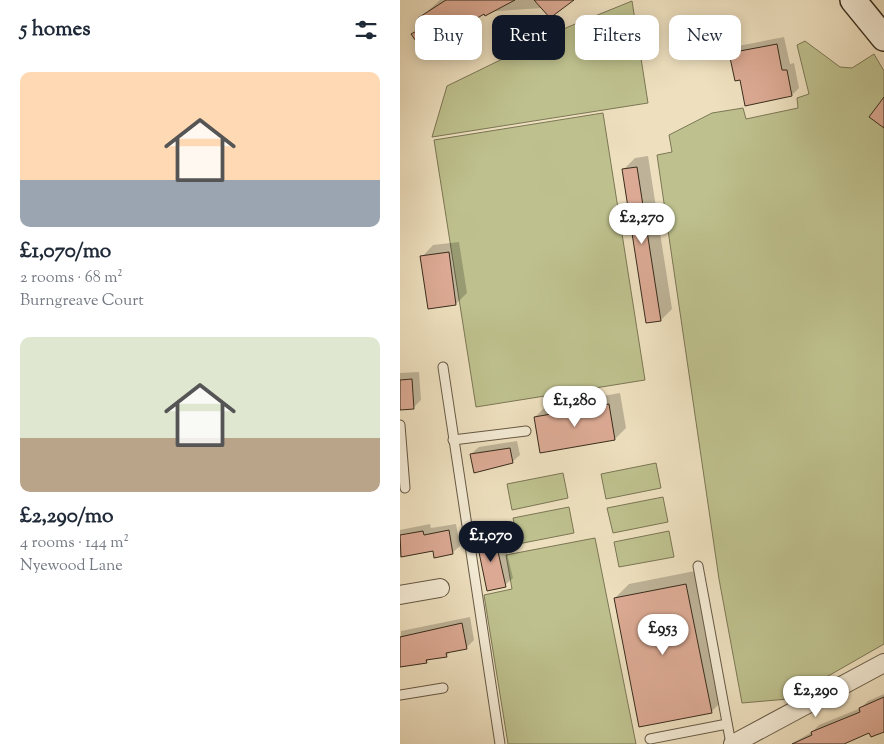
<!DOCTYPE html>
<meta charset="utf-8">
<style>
:root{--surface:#fff;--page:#f2f2f3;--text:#1f2937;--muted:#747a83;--accent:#111827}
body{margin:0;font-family:"Sorts Mill Goudy",serif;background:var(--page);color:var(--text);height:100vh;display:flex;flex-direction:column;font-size:19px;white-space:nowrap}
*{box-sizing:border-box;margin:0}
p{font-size:16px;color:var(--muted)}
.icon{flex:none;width:28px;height:28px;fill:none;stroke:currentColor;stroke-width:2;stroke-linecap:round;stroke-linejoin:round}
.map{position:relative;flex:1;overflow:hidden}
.details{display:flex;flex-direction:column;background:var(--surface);width:400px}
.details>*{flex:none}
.guide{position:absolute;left:15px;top:15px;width:394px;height:45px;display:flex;gap:10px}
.price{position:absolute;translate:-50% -42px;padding:0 11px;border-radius:18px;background:#fff;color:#222;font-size:16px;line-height:32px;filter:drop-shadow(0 1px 2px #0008)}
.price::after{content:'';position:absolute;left:50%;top:30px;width:15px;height:11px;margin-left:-8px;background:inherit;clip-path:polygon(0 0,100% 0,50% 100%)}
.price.selected{background:var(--accent);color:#fff}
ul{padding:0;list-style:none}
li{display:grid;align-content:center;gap:10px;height:265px;padding:0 20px}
li span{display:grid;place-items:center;height:155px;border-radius:10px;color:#555}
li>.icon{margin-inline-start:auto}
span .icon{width:90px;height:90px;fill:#fffc;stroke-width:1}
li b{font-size:21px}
h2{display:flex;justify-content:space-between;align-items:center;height:60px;padding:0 20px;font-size:21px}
.pill{padding:0 18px;border-radius:10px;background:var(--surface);box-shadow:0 2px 12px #0003;font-size:18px;line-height:45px}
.pill.selected{background:var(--accent);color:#fff}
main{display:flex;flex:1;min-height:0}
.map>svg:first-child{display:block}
.green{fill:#bec18e;stroke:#7b7655}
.shadow{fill:#0003}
.building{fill:#dcaa94;stroke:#382c1c}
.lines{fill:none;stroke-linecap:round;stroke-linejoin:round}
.lane-casing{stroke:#665945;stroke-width:11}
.street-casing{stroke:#665945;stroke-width:20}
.secondary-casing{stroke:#382c1c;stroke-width:28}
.lane{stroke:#f4ebd5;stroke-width:9}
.street{stroke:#f4ebd5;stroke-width:18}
.secondary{stroke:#f4ebd5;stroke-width:25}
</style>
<main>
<section class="details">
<h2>5 homes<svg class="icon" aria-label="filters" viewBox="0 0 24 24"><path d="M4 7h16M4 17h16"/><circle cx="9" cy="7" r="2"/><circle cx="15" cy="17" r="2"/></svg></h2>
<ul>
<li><span style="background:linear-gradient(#ffd9b3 70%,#9aa5b1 0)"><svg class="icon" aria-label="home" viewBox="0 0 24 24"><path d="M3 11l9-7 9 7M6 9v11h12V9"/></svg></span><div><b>£1,070/mo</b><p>2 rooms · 68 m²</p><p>Burngreave Court</p></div></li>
<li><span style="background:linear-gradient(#dfe7d0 65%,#b9a48a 0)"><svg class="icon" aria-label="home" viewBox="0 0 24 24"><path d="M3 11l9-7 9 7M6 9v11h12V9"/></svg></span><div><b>£2,290/mo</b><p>4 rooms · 144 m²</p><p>Nyewood Lane</p></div></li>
</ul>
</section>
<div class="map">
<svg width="484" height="744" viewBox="0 0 484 744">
<rect width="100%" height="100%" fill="#eee0bf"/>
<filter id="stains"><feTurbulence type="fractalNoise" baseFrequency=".004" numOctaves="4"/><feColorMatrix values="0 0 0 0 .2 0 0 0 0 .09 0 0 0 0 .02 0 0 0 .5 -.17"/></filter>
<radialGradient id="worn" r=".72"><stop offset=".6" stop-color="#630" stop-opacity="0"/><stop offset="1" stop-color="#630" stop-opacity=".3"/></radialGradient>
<g class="green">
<path d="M232 1 248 103 32 137 47 86 168 27Z"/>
<path d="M405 41 440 67 452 68 474 54 484 71V644L388 699 342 703 319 579 257 155 272 152 269 135 312 113 343 108 346 119 398 108 397 98 409 94 397 45Z"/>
<path d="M203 113 245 380 76 407 34 140Z"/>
<path d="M256 463 261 488 206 499 201 474Z"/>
<path d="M163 473 168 498 112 510 107 484Z"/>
<path d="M263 497 268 522 213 533 207 508Z"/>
<path d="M169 507 174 533 118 544 113 518Z"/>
<path d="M269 531 274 557 219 567 214 542Z"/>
<path d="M195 538 236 744H108L84 595 112 589 106 555Z"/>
</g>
<g class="shadow">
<path d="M40 0H172L143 8 84 12 27 41 13 34 23 24 20 18Z"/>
<path d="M384 37 390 64 394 63 399 88 392 95 330 54 338 46Z"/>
<path d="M248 156 272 309 261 320 224 169 235 158Z"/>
<path d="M59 242 67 293 56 304 22 257 33 245Z"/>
<path d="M19 372 21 400 14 407 0 408V373Z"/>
<path d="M220 393 226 428 215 439 135 417 146 406Z"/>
<path d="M117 441 120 455 112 462 75 472 71 454 79 447Z"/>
<path d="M30 524 31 528 56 524 60 546 52 553 34 550 2 555 0 558V530Z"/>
<path d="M101 528 113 578 105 585 77 539 84 531Z"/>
<path d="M300 570 325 698 311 712 215 598 229 584Z"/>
<path d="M70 617 74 640 66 648 51 651 46 656 30 659 26 662 0 666 1 631Z"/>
<path d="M484 694V731L472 736 470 731 439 744H391L412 732 419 725 461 708 468 701Z"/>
</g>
<g class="building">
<path d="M46 0H115L85 16 84 14 30 47 27 42 20 47 11 34 24 27 18 18Z"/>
<path d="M134 0H174L150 18Z"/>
<path d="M377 44 382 70H387L392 96 345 106 340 80 335 81 329 53Z"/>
<path d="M484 97V128L469 117Z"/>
<path d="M237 167 261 321 246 323 222 169Z"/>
<path d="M49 252 56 305 28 309 20 256Z"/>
<path d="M12 379 14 409 0 410V380Z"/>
<path d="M209 404 215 440 140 453 134 417Z"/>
<path d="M110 448 113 463 74 473 70 454Z"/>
<path d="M49 530 53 554 34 558 33 551 1 557 0 535 23 531 24 535Z"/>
<path d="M94 534 106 587 87 591 76 538Z"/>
<path d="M286 584 312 713 239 727 214 598Z"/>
<path d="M62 623 67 649 46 653 47 657 26 660 27 663 0 667V637Z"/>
<path d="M484 697V732L471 737 469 733 444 744H392L412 735 411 732 460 712 459 708Z"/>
</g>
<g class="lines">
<g class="lane-casing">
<g id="lane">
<path d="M43 367 100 744"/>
<path d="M0 425 5 488"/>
<path d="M53 440 126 431"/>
<path d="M298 566 331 744"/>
<path d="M0 695 43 688"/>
<path d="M250 739 327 724"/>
</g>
</g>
<g class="street-casing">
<g id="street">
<path d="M0 595 40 588"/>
<path d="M333 744 484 663"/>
</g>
</g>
<g class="secondary-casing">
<path id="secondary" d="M453 0 484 38"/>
</g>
<use href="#lane" class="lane"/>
<use href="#street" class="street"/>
<use href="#secondary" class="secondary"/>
</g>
<rect width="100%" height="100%" filter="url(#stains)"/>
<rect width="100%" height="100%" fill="url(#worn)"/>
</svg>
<b class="price" style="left:242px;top:245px">£2,270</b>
<b class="price" style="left:175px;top:428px">£1,280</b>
<b class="price selected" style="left:91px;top:563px">£1,070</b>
<b class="price" style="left:263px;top:656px">£953</b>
<b class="price" style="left:416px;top:718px">£2,290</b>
<div class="guide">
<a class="pill">Buy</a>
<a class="pill selected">Rent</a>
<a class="pill">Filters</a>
<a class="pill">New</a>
</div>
</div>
</main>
